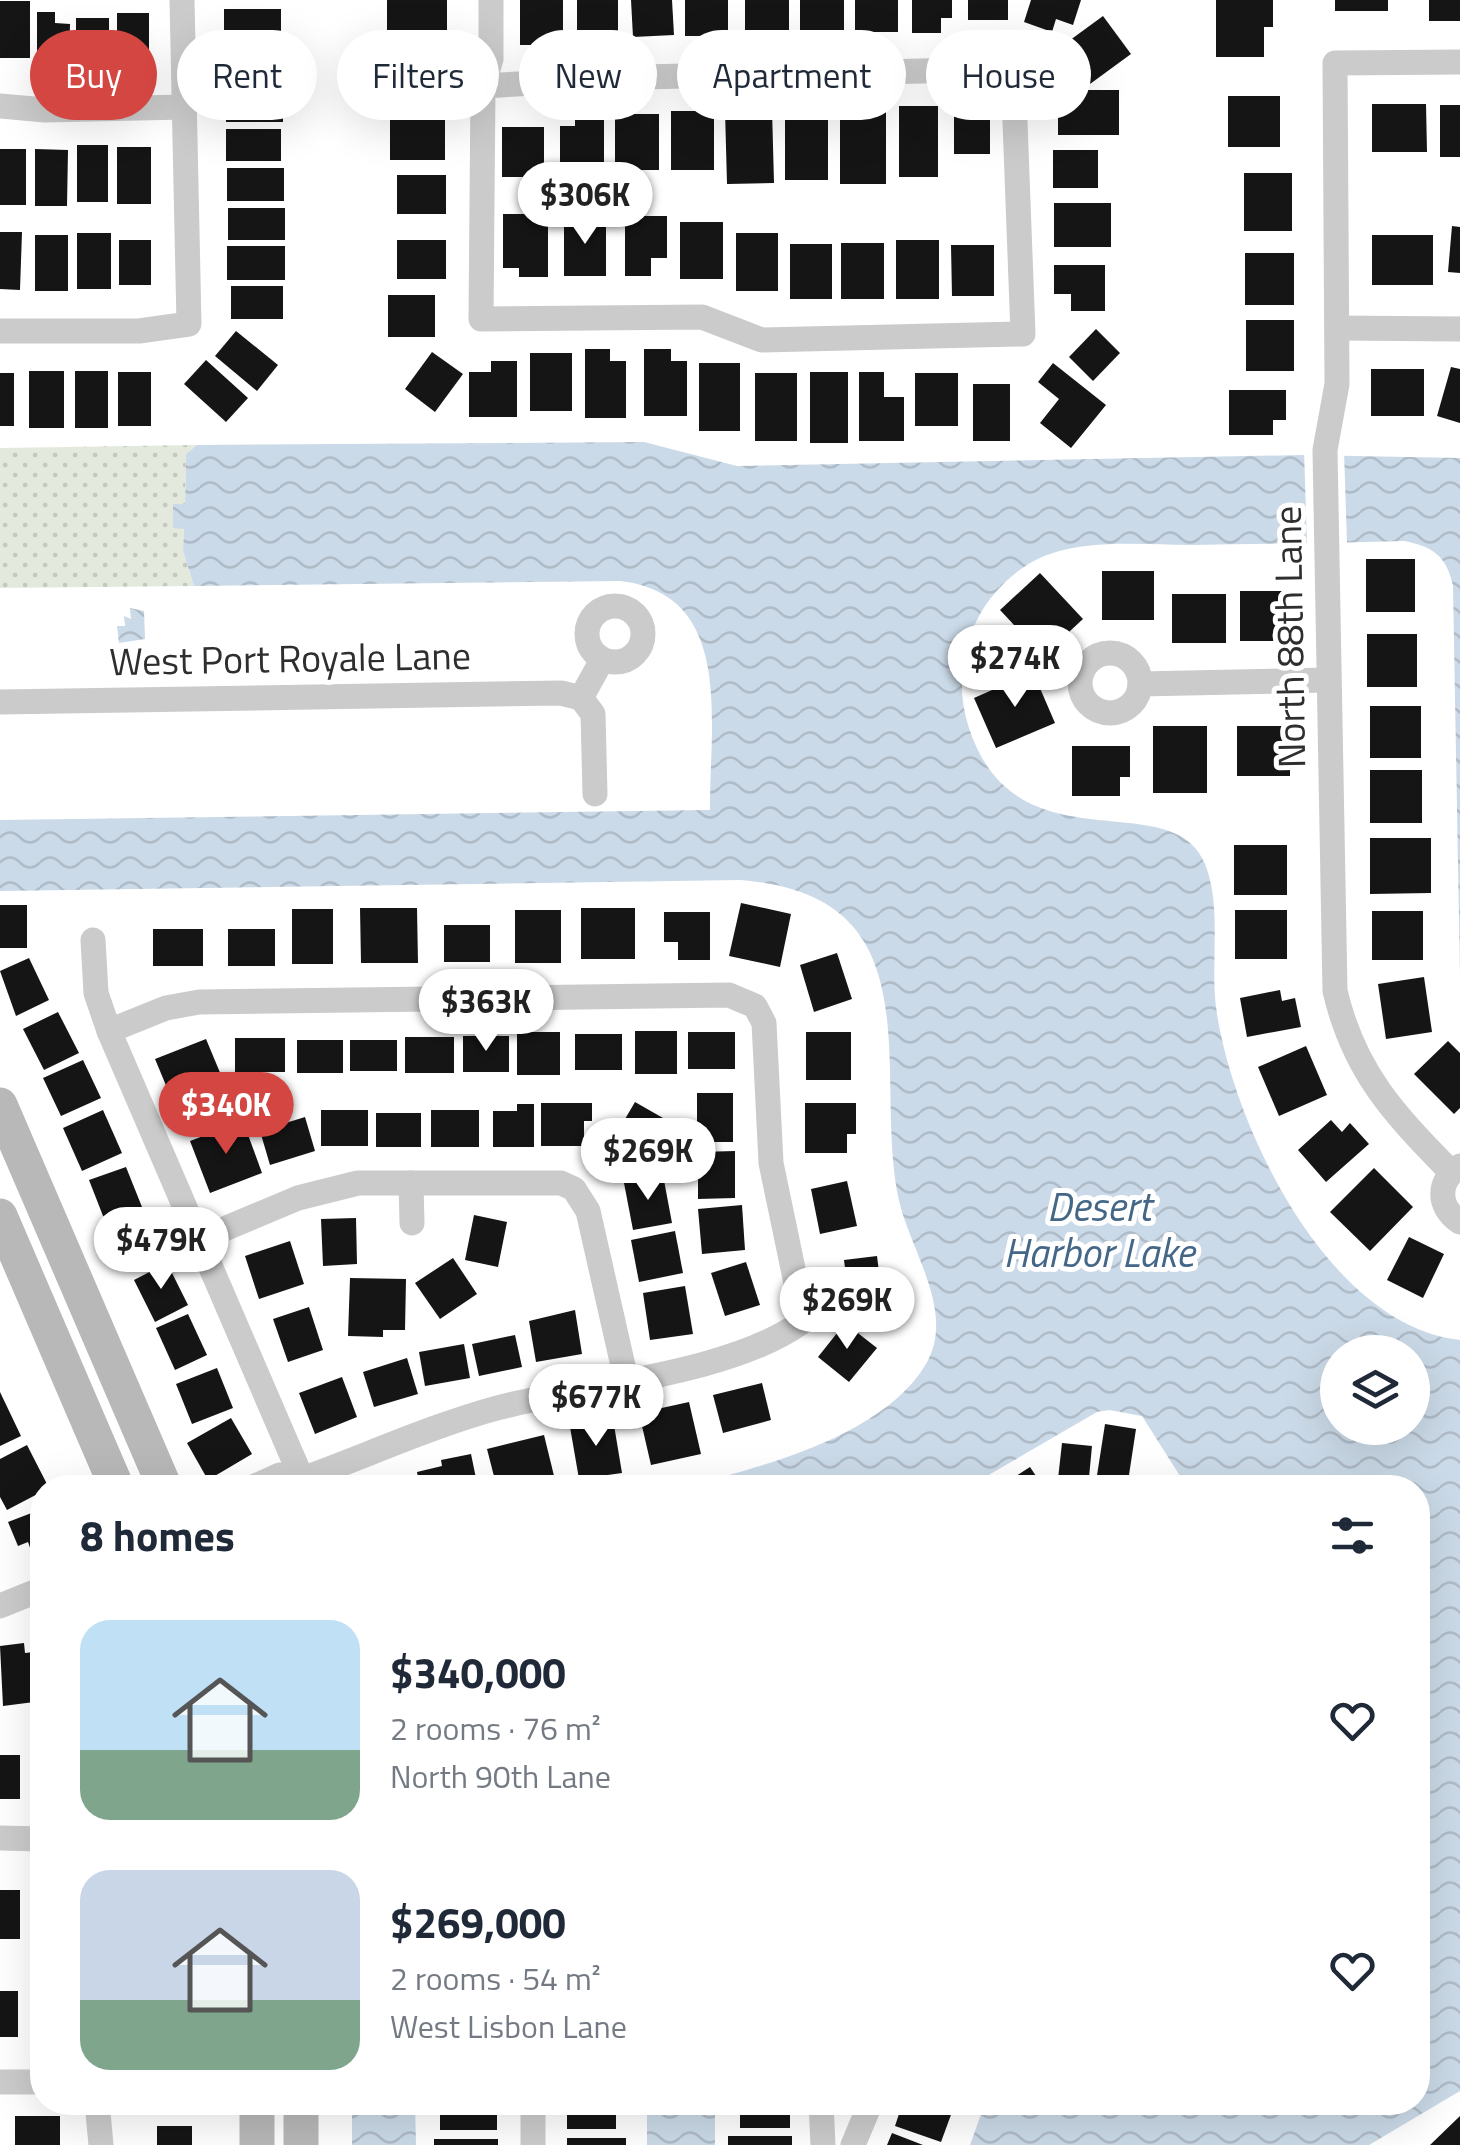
<!DOCTYPE html>
<meta charset="utf-8">
<style>
:root{--surface:#fff;--page:#f6f6f7;--text:#1f2937;--muted:#747a83;--accent:#d34642}
body{margin:0;font-family:"Titillium Web",sans-serif;background:var(--page);color:var(--text);height:100vh;display:flex;flex-direction:column;font-size:38px;white-space:nowrap}
*{box-sizing:border-box;margin:0}
p{font-size:32px;color:var(--muted)}
.icon{flex:none;width:55px;height:55px;fill:none;stroke:currentColor;stroke-width:2;stroke-linecap:round;stroke-linejoin:round}
.map{position:relative;flex:1;overflow:hidden}
.drawer{position:absolute;left:30px;top:1475px;width:1400px;height:640px;display:flex;flex-direction:column;background:var(--surface);border-radius:40px;box-shadow:0 10px 40px #0002}
.drawer>*{flex:none}
.hud{position:absolute;left:30px;top:30px;width:1400px;height:90px;display:flex;gap:20px}
.fabs{position:absolute;left:1320px;top:1335px;display:grid;gap:20px}
.fabs a{display:grid;place-items:center;width:110px;height:110px;border-radius:50%;background:var(--surface);box-shadow:0 10px 40px #0002;font-size:50px}
.price{position:absolute;translate:-50% -85px;padding:0 22px;border-radius:35px;background:#fff;color:#222;font-size:32px;line-height:65px;filter:drop-shadow(0 2px 5px #0008)}
.price::after{content:'';position:absolute;left:50%;top:60px;width:30px;height:22px;margin-left:-15px;background:inherit;clip-path:polygon(0 0,100% 0,50% 100%)}
.price.current{background:var(--accent);color:#fff}
ul{padding:0;list-style:none}
li{display:flex;align-items:center;gap:30px;height:250px;padding:0 50px}
li span{display:grid;place-items:center;flex:none;width:280px;height:200px;border-radius:30px;color:#555}
li>.icon{margin-inline-start:auto}
span .icon{width:120px;height:120px;fill:#fffc;stroke-width:1}
li b{font-size:42px}
h2{display:flex;justify-content:space-between;align-items:center;height:120px;padding:0 50px;font-size:42px}
.pill{padding:0 35px;border-radius:45px;background:var(--surface);box-shadow:0 10px 40px #0002;font-size:35px;line-height:90px}
.pill.current{background:var(--accent);color:#fff}
.map>svg:first-child{display:block}
.park{fill:url(#park-dots)}
.water{fill:url(#water-waves);fill-rule:evenodd}
.pier{fill:#fff}
.building{fill:#151515}
.lines{fill:none;stroke-linecap:round;stroke-linejoin:round}
.street{stroke:#cbcbcb;stroke-width:25}
.secondary{stroke:#b8b8b8;stroke-width:35}
.labels{text-anchor:middle;stroke-width:10;stroke-linejoin:round;paint-order:stroke}
.street-label{font-size:38px;fill:#2e2e2e;stroke:#fff}
.water-label{font-size:40px;font-style:italic;fill:#446687;stroke:#fff}
</style>
<div class="map">
<svg width="1460" height="2145" viewBox="0 0 1460 2145">
<defs>
<pattern id="park-dots" width="8" height="8" patternUnits="userSpaceOnUse" patternTransform="scale(2.5)"><rect width="8" height="8" fill="#e3eadd"/><path d="M2 2h.1M6 6h.1" fill="none" stroke="#c3c9be" stroke-width="1.8" stroke-linecap="round"/></pattern>
<pattern id="water-waves" width="16" height="10" patternUnits="userSpaceOnUse" patternTransform="scale(2.5)"><rect width="16" height="10" fill="#cbdae8"/><path d="M0 5q4-4 8 0t8 0" fill="none" stroke="#afbbc7"/></pattern>
</defs>
<rect width="100%" height="100%" fill="#fff"/>
<path class="park" d="M197 445 186 454 185 504H173V528H184L183 551 194 586 0 588V448Z"/>
<g class="water">
<path d="M644 442 737 466 1304 455 1460 458V975L1453 586C1447 556 1432 546 1404 541 1333 543 1263 544 1192 545 1146 545 1094 539 1050 554 1020 564 992 591 978 618 960 652 957 692 969 728 1016 872 1172 782 1205 864 1223 909 1209 967 1217 1014 1235 1129 1329 1326 1460 1340V2091L1369 2145H970L985 2103 1418 2102V1488L1187 1487 1142 1416 1109 1410 1097 1412 968 1487H680C757 1469 883 1437 926 1364 957 1311 908 1248 898 1196 873 1067 937 895 740 880L0 891V820L710 810C709 725 736 594 620 581L194 586 183 551 184 529 173 528V504H185L186 454 197 445ZM1338 1352H1412V1428H1338Z"/>
<path d="M130 608 144 611 145 639 119 643 117 626H125L124 616 131 619Z"/>
<path d="M352 2103H415L416 2145H352Z"/>
<rect x="647" y="2103" width="68" height="42"/>
</g>
<path class="pier" d="M1304 450 1344 451 1347 543 1307 544Z"/>
<g class="building">
<rect x="387" y="0" width="60" height="34"/>
<rect x="520" y="0" width="43" height="45"/>
<rect x="577" y="0" width="41" height="39"/>
<path d="M631 0H672L674 35 633 37Z"/>
<rect x="685" y="0" width="43" height="36"/>
<rect x="745" y="0" width="44" height="35"/>
<rect x="800" y="0" width="44" height="33"/>
<rect x="855" y="0" width="43" height="32"/>
<path d="M912 0H952V18H941V33H912Z"/>
<rect x="968" y="0" width="40" height="20"/>
<path d="M1031 0H1081L1073 25 1056 19 1052 32 1024 22Z"/>
<path d="M1216 0H1273V27H1264V57H1216Z"/>
<rect x="1335" y="0" width="53" height="11"/>
<rect x="1429" y="0" width="31" height="21"/>
<rect x="0" y="1" width="30" height="57"/>
<rect x="224" y="9" width="57" height="34"/>
<path d="M37 12H55V23L70 24 69 64H37Z"/>
<rect x="117" y="13" width="32" height="54"/>
<path d="M1103 16 1131 54 1090 84 1062 46Z"/>
<rect x="76" y="18" width="33" height="49"/>
<rect x="389" y="48" width="57" height="47"/>
<rect x="224" y="49" width="57" height="34"/>
<rect x="226" y="89" width="57" height="33"/>
<rect x="1058" y="90" width="61" height="45"/>
<rect x="1228" y="96" width="52" height="51"/>
<path d="M1372 104H1426L1427 152H1372Z"/>
<rect x="1440" y="105" width="20" height="52"/>
<rect x="840" y="106" width="46" height="78"/>
<rect x="899" y="106" width="39" height="71"/>
<rect x="954" y="107" width="36" height="47"/>
<rect x="785" y="108" width="43" height="72"/>
<path d="M772 109 774 183 727 184 725 110Z"/>
<rect x="671" y="111" width="43" height="59"/>
<rect x="390" y="114" width="55" height="46"/>
<rect x="615" y="114" width="44" height="56"/>
<path d="M575 115H604V179H560V126H575Z"/>
<rect x="502" y="127" width="42" height="50"/>
<rect x="226" y="129" width="55" height="32"/>
<rect x="77" y="145" width="31" height="57"/>
<rect x="117" y="147" width="34" height="57"/>
<rect x="0" y="149" width="26" height="56"/>
<path d="M35 149 68 150 67 206H35Z"/>
<rect x="1053" y="150" width="45" height="38"/>
<rect x="227" y="168" width="57" height="33"/>
<rect x="1244" y="173" width="48" height="58"/>
<rect x="397" y="175" width="49" height="39"/>
<rect x="1054" y="203" width="57" height="44"/>
<rect x="228" y="208" width="57" height="32"/>
<path d="M503 214H548V277H519V268H503Z"/>
<path d="M625 216H667V258H651V276H625Z"/>
<rect x="564" y="218" width="42" height="58"/>
<rect x="680" y="222" width="43" height="57"/>
<path d="M1452 226 1460 227V273L1448 272Z"/>
<path d="M0 232H22L20 290 0 289Z"/>
<rect x="77" y="233" width="34" height="56"/>
<rect x="736" y="233" width="42" height="58"/>
<rect x="35" y="235" width="33" height="56"/>
<rect x="1372" y="235" width="61" height="50"/>
<rect x="119" y="240" width="32" height="45"/>
<rect x="397" y="240" width="49" height="39"/>
<rect x="896" y="240" width="43" height="59"/>
<rect x="841" y="243" width="43" height="56"/>
<rect x="790" y="244" width="42" height="55"/>
<path d="M951 245H994V296H952Z"/>
<rect x="227" y="246" width="58" height="34"/>
<rect x="1245" y="253" width="49" height="52"/>
<path d="M1054 265H1105V311H1071V294H1054Z"/>
<rect x="231" y="286" width="52" height="33"/>
<rect x="388" y="295" width="47" height="42"/>
<rect x="1246" y="320" width="48" height="51"/>
<path d="M1096 329 1120 353 1093 381 1069 357Z"/>
<path d="M236 331 278 365 257 391 215 356Z"/>
<path d="M585 349H610V361H626V418H585Z"/>
<path d="M644 349H671V361H687V416H644Z"/>
<path d="M432 352 463 374 435 412 405 389Z"/>
<rect x="530" y="353" width="42" height="58"/>
<path d="M206 360 248 398 226 422 184 384Z"/>
<path d="M491 361H517V417H469V372H491Z"/>
<rect x="699" y="363" width="41" height="68"/>
<path d="M1053 363 1106 405 1071 448 1040 423 1059 399 1038 382Z"/>
<path d="M1451 367 1460 369V423L1437 416Z"/>
<rect x="1371" y="369" width="53" height="47"/>
<rect x="29" y="371" width="35" height="57"/>
<rect x="75" y="371" width="33" height="57"/>
<rect x="118" y="372" width="33" height="54"/>
<rect x="810" y="372" width="38" height="71"/>
<path d="M859 372H884V397H904V441H859Z"/>
<rect x="0" y="373" width="14" height="53"/>
<rect x="755" y="373" width="42" height="68"/>
<rect x="915" y="373" width="43" height="53"/>
<rect x="973" y="384" width="37" height="57"/>
<path d="M1229 390H1286V420H1273V435H1229Z"/>
<rect x="1366" y="559" width="49" height="53"/>
<rect x="1102" y="571" width="52" height="49"/>
<path d="M1040 573 1083 619 1043 656 1000 610Z"/>
<rect x="1240" y="591" width="53" height="50"/>
<rect x="1172" y="594" width="54" height="49"/>
<rect x="1367" y="634" width="50" height="53"/>
<path d="M1033 672 1055 723 996 748 974 698Z"/>
<rect x="1370" y="706" width="51" height="52"/>
<rect x="1153" y="726" width="54" height="67"/>
<rect x="1237" y="726" width="53" height="50"/>
<path d="M1072 746H1130V777H1120V796H1072Z"/>
<rect x="1370" y="770" width="52" height="53"/>
<path d="M1370 838H1431V893L1370 894Z"/>
<rect x="1234" y="845" width="53" height="50"/>
<path d="M741 903 791 914 780 967 729 956Z"/>
<rect x="0" y="905" width="27" height="43"/>
<path d="M360 908H417L418 963H361Z"/>
<rect x="581" y="908" width="54" height="51"/>
<rect x="292" y="909" width="41" height="55"/>
<rect x="515" y="910" width="46" height="53"/>
<rect x="1235" y="910" width="52" height="49"/>
<rect x="1372" y="911" width="51" height="49"/>
<path d="M664 912H710V960H678V942H664Z"/>
<rect x="444" y="925" width="46" height="37"/>
<rect x="153" y="929" width="50" height="37"/>
<rect x="228" y="929" width="47" height="37"/>
<path d="M837 953 852 999 814 1012 800 965Z"/>
<path d="M29 958 49 1000 16 1016 0 971Z"/>
<path d="M1424 977 1432 1032 1386 1039 1378 984Z"/>
<path d="M1280 990 1282 1001 1295 998 1301 1027 1247 1037 1240 998Z"/>
<path d="M58 1012 79 1053 44 1070 23 1029Z"/>
<rect x="635" y="1031" width="42" height="43"/>
<rect x="517" y="1032" width="43" height="43"/>
<rect x="688" y="1032" width="47" height="37"/>
<rect x="806" y="1032" width="45" height="48"/>
<rect x="575" y="1034" width="47" height="36"/>
<rect x="463" y="1036" width="46" height="36"/>
<rect x="405" y="1037" width="49" height="36"/>
<rect x="235" y="1038" width="50" height="34"/>
<path d="M206 1039 226 1087 175 1107 155 1059Z"/>
<rect x="297" y="1040" width="46" height="33"/>
<rect x="350" y="1040" width="47" height="31"/>
<path d="M1448 1041 1460 1053V1108L1454 1114 1414 1074Z"/>
<path d="M1306 1046 1327 1095 1279 1116 1258 1067Z"/>
<path d="M83 1060 101 1098 61 1116 43 1078Z"/>
<rect x="697" y="1093" width="36" height="49"/>
<path d="M635 1102 670 1122 640 1173 599 1150 612 1128 618 1131Z"/>
<path d="M541 1103H592V1121H584V1146H541Z"/>
<path d="M805 1103H856V1134H847V1153H805Z"/>
<path d="M517 1104H534V1147H493V1111H517Z"/>
<path d="M103 1110 122 1153 82 1171 63 1128Z"/>
<rect x="321" y="1110" width="47" height="36"/>
<rect x="431" y="1110" width="48" height="37"/>
<rect x="376" y="1113" width="45" height="34"/>
<path d="M305 1117 315 1151 270 1165 260 1131Z"/>
<path d="M1331 1120 1342 1132 1350 1123 1369 1144 1326 1182 1298 1150Z"/>
<path d="M243 1121 262 1173 210 1193 190 1141Z"/>
<path d="M735 1151V1198L698 1199V1152Z"/>
<path d="M126 1167 142 1207 105 1221 89 1180Z"/>
<path d="M1374 1168 1413 1207 1370 1251 1330 1212Z"/>
<path d="M663 1175 672 1223 633 1230 624 1183Z"/>
<path d="M847 1181 857 1226 820 1234 811 1189Z"/>
<path d="M742 1205 745 1250 702 1254 698 1209Z"/>
<path d="M147 1211 165 1248 124 1268 106 1231Z"/>
<path d="M474 1215 507 1222 498 1267 465 1260Z"/>
<path d="M356 1218 357 1264 323 1266 321 1219Z"/>
<path d="M675 1231 683 1273 639 1282 631 1240Z"/>
<path d="M1409 1237 1444 1254 1423 1298 1387 1280Z"/>
<path d="M290 1241 304 1284 259 1299 245 1256Z"/>
<path d="M877 1256 883 1303 850 1307 844 1260Z"/>
<path d="M453 1258 477 1294 440 1319 415 1283Z"/>
<path d="M746 1262 760 1305 725 1316 711 1273Z"/>
<path d="M167 1263 188 1305 155 1322 134 1280Z"/>
<path d="M350 1278 406 1279 405 1330H383V1337L348 1336Z"/>
<path d="M685 1286 693 1334 650 1340 643 1293Z"/>
<path d="M309 1307 323 1350 288 1362 273 1319Z"/>
<path d="M575 1310 582 1354 536 1362 529 1321Z"/>
<path d="M188 1314 207 1355 175 1370 156 1328Z"/>
<path d="M845 1323 877 1348 849 1382 818 1357Z"/>
<path d="M515 1335 522 1367 479 1376 472 1344Z"/>
<path d="M464 1344 470 1378 425 1386 419 1352Z"/>
<path d="M407 1358 418 1394 374 1407 363 1372Z"/>
<path d="M217 1368 233 1408 192 1424 176 1384Z"/>
<path d="M342 1377 357 1417 315 1434 299 1393Z"/>
<path d="M762 1383 771 1420 723 1433 713 1395Z"/>
<path d="M0 1392 21 1436 0 1446Z"/>
<path d="M689 1402 701 1454 651 1465 639 1413Z"/>
<path d="M231 1418 252 1454 208 1480 187 1443Z"/>
<path d="M613 1419 622 1473 579 1479 570 1427Z"/>
<path d="M1105 1424 1136 1429 1127 1488H1095Z"/>
<path d="M544 1435 557 1488H497L487 1449Z"/>
<path d="M1062 1443 1092 1446 1088 1488H1057Z"/>
<path d="M27 1445 49 1488 7 1510 0 1497V1459Z"/>
<path d="M471 1454 478 1488H420L417 1472 442 1466 441 1460Z"/>
<path d="M1030 1467 1044 1488H1004L1002 1485Z"/>
<path d="M390 1479 394 1488H370L369 1487Z"/>
<path d="M42 1509V1552L33 1556 28 1542 18 1546 8 1522Z"/>
<path d="M24 1643 25 1653 42 1651V1701L3 1706 0 1646Z"/>
<rect x="0" y="1755" width="20" height="44"/>
<rect x="0" y="1890" width="20" height="49"/>
<rect x="0" y="1991" width="18" height="46"/>
<rect x="440" y="2102" width="57" height="28"/>
<rect x="567" y="2102" width="49" height="27"/>
<rect x="740" y="2102" width="50" height="26"/>
<path d="M903 2102H924L952 2112 941 2142 895 2126Z"/>
<rect x="15" y="2116" width="45" height="29"/>
<path d="M1460 2116V2145H1430Z"/>
<rect x="157" y="2126" width="35" height="19"/>
<path d="M892 2133 923 2145H887Z"/>
<rect x="728" y="2136" width="64" height="9"/>
<rect x="567" y="2138" width="59" height="7"/>
<rect x="434" y="2139" width="64" height="6"/>
</g>
<g class="lines">
<g class="street">
<path d="M483 86 641 77 1013 69 1023 334 762 340 702 317 481 319 483 86 491 59V0"/>
<path d="M0 106 45 110 185 107"/>
<path d="M1337 328 1460 329"/>
<path d="M0 331H139L189 324 182 0"/>
<circle cx="615" cy="634" r="28"/>
<circle cx="1110" cy="683" r="30"/>
<path d="M1140 684 1327 680"/>
<path d="M0 702 561 693 581 698"/>
<path d="M595 794 593 714 581 698 602 660"/>
<path d="M93 940 96 993 109 1031 302 1479"/>
<path d="M109 1031 166 1008 199 1002 729 995 755 1006 764 1023 771 1163 801 1307 799 1324C727 1374 585 1385 497 1408 431 1426 366 1456 302 1479L280 1475 251 1488"/>
<path d="M1460 1166C1437 1181 1437 1207 1460 1222"/>
<path d="M1451 1172C1394 1114 1354 1072 1335 991L1325 450 1337 384 1335 63 1460 62"/>
<path d="M411 1183 412 1223"/>
<path d="M198 1240 298 1198 358 1183H561L574 1189 588 1211 626 1379"/>
<path d="M0 1606 42 1589"/>
<path d="M0 1838 42 1839"/>
<path d="M0 2082H42"/>
<path d="M97 2102 101 2145"/>
<path d="M533 2102V2145"/>
<path d="M821 2102 823 2145"/>
<path d="M853 2145 871 2102"/>
</g>
<g class="secondary">
<path d="M0 1105 165 1488"/>
<path d="M0 1216 117 1488"/>
<path d="M257 2102V2145"/>
<path d="M301 2145V2102"/>
</g>
</g>
<g class="labels">
<g class="street-label">
<text transform="translate(1290 637) rotate(-91)" y="13">North 88th Lane</text>
<text transform="translate(290 659) rotate(-1)" y="13">West Port Royale Lane</text>
</g>
<g class="water-label">
<text x="1099" y="1221">Desert<tspan x="1099" dy="46">Harbor Lake</tspan></text>
</g>
</g>
</svg>
<div class="fabs">
<a><svg class="icon" aria-label="layers" viewBox="0 0 24 24"><path d="M12 4l9 5-9 5-9-5zM3 14l9 5 9-5"/></svg></a>
</div>
<b class="price" style="left:585px;top:247px">$306K</b>
<b class="price" style="left:1015px;top:710px">$274K</b>
<b class="price" style="left:486px;top:1054px">$363K</b>
<b class="price current" style="left:226px;top:1157px">$340K</b>
<b class="price" style="left:648px;top:1203px">$269K</b>
<b class="price" style="left:161px;top:1292px">$479K</b>
<b class="price" style="left:847px;top:1352px">$269K</b>
<b class="price" style="left:596px;top:1449px">$677K</b>
<div class="hud">
<a class="pill current">Buy</a>
<a class="pill">Rent</a>
<a class="pill">Filters</a>
<a class="pill">New</a>
<a class="pill">Apartment</a>
<a class="pill">House</a>
</div>
<section class="drawer">
<h2>8 homes<svg class="icon" aria-label="filters" viewBox="0 0 24 24"><path d="M4 7h16M4 17h16"/><circle cx="9" cy="7" r="2"/><circle cx="15" cy="17" r="2"/></svg></h2>
<ul>
<li><span style="background:linear-gradient(#bfe0f5 65%,#7fa58c 0)"><svg class="icon" aria-label="home" viewBox="0 0 24 24"><path d="M3 11l9-7 9 7M6 9v11h12V9"/></svg></span><div><b>$340,000</b><p>2 rooms · 76 m²</p><p>North 90th Lane</p></div><svg class="icon" aria-label="heart" viewBox="0 0 24 24"><path d="M12 20l-8-8c-3-5 5-10 8-4 3-6 11-1 8 4z"/></svg></li>
<li><span style="background:linear-gradient(#c9d6e8 65%,#7fa58c 0)"><svg class="icon" aria-label="home" viewBox="0 0 24 24"><path d="M3 11l9-7 9 7M6 9v11h12V9"/></svg></span><div><b>$269,000</b><p>2 rooms · 54 m²</p><p>West Lisbon Lane</p></div><svg class="icon" aria-label="heart" viewBox="0 0 24 24"><path d="M12 20l-8-8c-3-5 5-10 8-4 3-6 11-1 8 4z"/></svg></li>
</ul>
</section>
</div>
